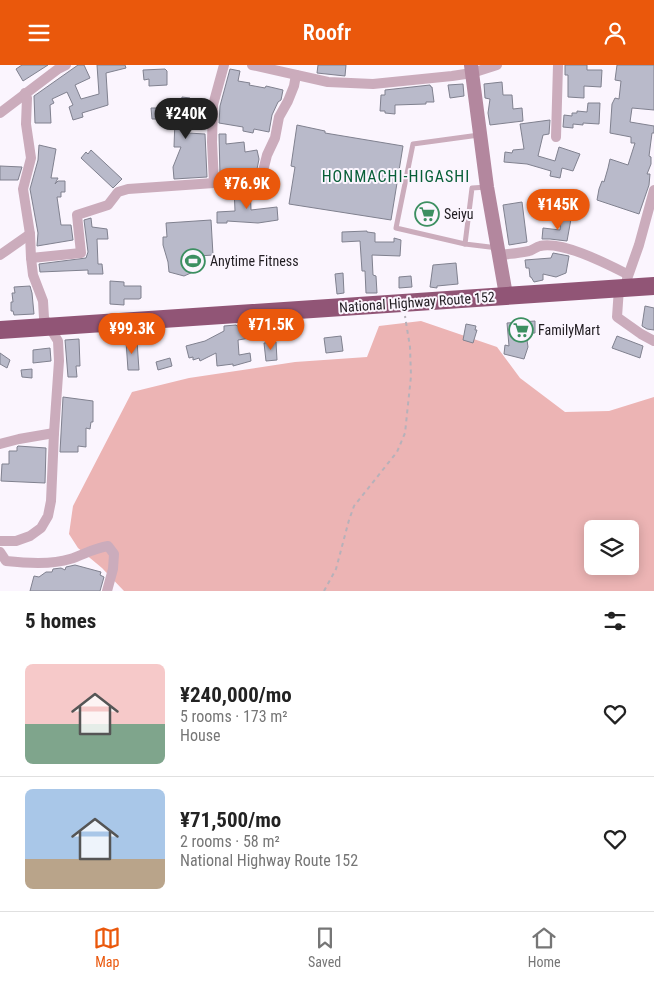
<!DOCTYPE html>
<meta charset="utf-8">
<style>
:root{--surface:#fff;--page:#f2f2f2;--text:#222;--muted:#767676;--line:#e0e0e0;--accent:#ea580c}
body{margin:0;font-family:"Roboto Condensed",sans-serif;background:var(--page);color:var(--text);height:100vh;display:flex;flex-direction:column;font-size:19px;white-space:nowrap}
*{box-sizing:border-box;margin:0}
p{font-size:16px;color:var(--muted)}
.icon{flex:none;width:28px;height:28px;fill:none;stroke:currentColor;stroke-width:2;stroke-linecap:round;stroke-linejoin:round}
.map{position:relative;height:526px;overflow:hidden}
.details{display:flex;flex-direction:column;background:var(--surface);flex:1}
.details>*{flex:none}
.fabs{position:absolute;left:584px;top:455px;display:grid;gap:10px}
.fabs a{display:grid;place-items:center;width:55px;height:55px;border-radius:8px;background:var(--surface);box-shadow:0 2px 12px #0003;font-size:25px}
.price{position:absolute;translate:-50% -42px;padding:0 11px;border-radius:18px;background:var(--accent);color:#fff;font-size:16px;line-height:32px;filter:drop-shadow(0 1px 2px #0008)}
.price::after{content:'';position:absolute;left:50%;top:30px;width:15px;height:11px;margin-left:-8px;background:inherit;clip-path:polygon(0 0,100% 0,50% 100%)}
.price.selected{background:#222;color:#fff}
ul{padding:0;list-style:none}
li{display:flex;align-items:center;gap:15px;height:125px;padding:0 25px}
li+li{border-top:1px solid var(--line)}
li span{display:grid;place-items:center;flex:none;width:140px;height:100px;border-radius:8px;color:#555}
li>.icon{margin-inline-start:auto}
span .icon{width:60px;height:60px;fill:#fffc;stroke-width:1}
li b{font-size:21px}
h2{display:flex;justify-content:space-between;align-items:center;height:60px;padding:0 25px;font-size:21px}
header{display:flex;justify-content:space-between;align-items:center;height:65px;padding:0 25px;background:var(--accent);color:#fff;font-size:22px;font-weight:600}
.menu{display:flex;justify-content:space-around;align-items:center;height:70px;border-top:1px solid var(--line);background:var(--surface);font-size:14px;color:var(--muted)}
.menu a{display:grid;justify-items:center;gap:2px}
.menu .selected{color:var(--accent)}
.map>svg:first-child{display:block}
.green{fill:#ecb4b4;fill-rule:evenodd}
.building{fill:#b9baca;stroke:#80818f}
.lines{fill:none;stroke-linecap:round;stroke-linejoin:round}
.path{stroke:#b7b1b9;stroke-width:2;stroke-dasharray:4 4;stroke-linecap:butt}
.lane{stroke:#cbacbc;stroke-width:5}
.street{stroke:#cbacbc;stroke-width:10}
.secondary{stroke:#b3879e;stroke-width:14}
.highway{stroke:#915576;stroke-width:18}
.labels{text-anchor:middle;stroke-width:4;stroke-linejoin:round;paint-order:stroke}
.poi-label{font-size:14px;fill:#201c21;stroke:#fbf5fe;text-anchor:start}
.street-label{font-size:14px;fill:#201c21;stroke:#fbf5fe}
.quarter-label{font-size:16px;letter-spacing:1px;fill:#085f38;stroke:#fbf5fe}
</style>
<header><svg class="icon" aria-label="menu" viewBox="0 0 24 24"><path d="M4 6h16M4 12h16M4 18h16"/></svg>Roofr<svg class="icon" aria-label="person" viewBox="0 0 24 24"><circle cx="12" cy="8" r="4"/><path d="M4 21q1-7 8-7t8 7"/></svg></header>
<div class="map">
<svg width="654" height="526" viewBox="0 0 654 526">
<rect width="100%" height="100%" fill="#fbf5fe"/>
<path class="green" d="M421 256 497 282 520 313 565 347 609 346 654 332V526H124L102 503 78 483 69 469 73 441 132 327 189 313 295 297 367 292 379 261ZM592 464H630V501H592Z"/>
<g class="building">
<path d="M22 0H48L23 16 16 4Z"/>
<path d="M78 0H84L90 13 75 20 81 34 99 29 97 0H125L126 3 106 8 108 40 82 48 83 52 73 55 69 42 73 40 67 27 52 34 54 38 50 40 51 58H35L34 31Z"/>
<path d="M318 0H346L345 11 317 8Z"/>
<path d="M565 0H587V5H602L601 22 584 21V33L568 32V10H565Z"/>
<path d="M617 0H654V45L632 43 630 57 654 61V68H652L649 91 651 92V99L647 109H650L649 120 639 149 597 135 599 124 602 116 604 117 608 103 610 94 628 100 635 78H631V72L610 68 612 39 615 33 619 34 621 16 615 15Z"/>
<path d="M165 4 167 6V20L149 21V14L144 15 143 5Z"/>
<path d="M230 4 240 6 238 16 250 18 249 20 265 23 266 21 283 25 281 35 278 37 272 50 269 67 254 64 253 68 243 66V62L219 58 220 41Z"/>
<path d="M502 17 503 30H512L513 44 522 43 523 56 490 60 488 48 490 34 485 33 484 19Z"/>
<path d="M463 19 464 31 450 33 448 20Z"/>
<path d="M430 20 431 22H432L434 37H426V39L395 40V49L385 48V46H380L381 30H385V25Z"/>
<path d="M182 32 190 33 189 41 206 44V53L202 52V56L189 54 188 68 205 69 207 112 174 114 173 102 181 82H174L175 54H152L151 43H175V38H181Z"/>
<path d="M588 38H600L599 59 583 58V60L573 59V63L563 62 564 50 572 51V48H577V46L587 47Z"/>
<path d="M550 55 549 69 543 70 538 91 555 96 559 82 580 89 573 106 562 103 560 113 550 111 551 106 527 99 504 97 505 87 512 88 513 85 524 84 520 59Z"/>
<path d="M297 60 325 66V68L403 81 391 155 289 139 295 102 291 101Z"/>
<path d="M219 69H226V79L244 77 245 87 257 85 259 94 257 104 220 110Z"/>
<path d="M39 80 56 84 51 113H58L55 119 58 116H65V127H61V132H57L61 160H71L73 175 37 181 38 168 30 124 38 95Z"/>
<path d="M91 85 122 114 113 123 81 93 86 87 88 89Z"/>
<path d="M0 101 22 102 18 115H0Z"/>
<path d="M250 119 251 145 277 142 278 155 258 158 227 156V158H217V147L235 146 234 122Z"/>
<path d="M522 137 527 177 509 180 503 140Z"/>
<path d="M91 153 92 162 107 164 108 174H97L98 199H102L103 209H88V205L40 207 39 199 86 193 88 187 84 155Z"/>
<path d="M561 153 571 154 567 176 550 174H542L543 163 560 165Z"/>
<path d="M211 155 213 190 199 191 200 204 184 211 169 207 168 197 163 180V172H167L166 158Z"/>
<path d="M367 166V167L375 168V177H394V173L401 175 400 191 372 190 373 210 376 211 377 228H366L365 206H362L360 176 342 177V167Z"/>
<path d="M553 188 569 191 566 208 556 212 543 209V215L534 217 531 212H530L529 203H526L525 195 551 193Z"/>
<path d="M456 198 458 219 437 221V223L430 222 433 200Z"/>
<path d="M343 208 344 228 337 229 335 209Z"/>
<path d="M411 211 412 222 399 223V212Z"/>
<path d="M110 216 124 217V221H141V233L139 234H124V240L110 239Z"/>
<path d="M30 221 32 228 34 249 14 250 13 246H11V237H13L12 228H15L14 222Z"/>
<path d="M645 241 654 243V265L647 264 642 261Z"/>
<path d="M535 256V268H526L528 282 524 294 504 289 505 280 509 281 507 258Z"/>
<path d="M466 259 476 261 475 265H477L473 278 463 275Z"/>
<path d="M236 260 237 261 247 260V263L249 262 250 273 238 275 239 290 250 288 251 296 233 301V299L217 301 216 288 200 296 199 293 193 295V292L189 293 186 281 205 276 224 266V261Z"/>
<path d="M341 271 343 286 326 288 324 273Z"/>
<path d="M617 271 643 281 640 293 612 283Z"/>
<path d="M79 274 80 301H76L77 312H68L65 275Z"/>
<path d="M126 276H137L139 305H128Z"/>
<path d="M276 277 277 295 266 296 264 278Z"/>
<path d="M50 283 51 296 33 298V285Z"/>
<path d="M0 288 10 295 7 303 0 299Z"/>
<path d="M170 293 172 301 158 305 156 297Z"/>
<path d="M32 304V313L22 312 21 305Z"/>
<path d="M63 332 93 336V357H91L90 364 86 363V382L78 381V387H60Z"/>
<path d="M18 381 46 383 45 418 1 416 2 399H9V386H17V382Z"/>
<path d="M75 500 101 507 100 510 104 512 100 526H30L34 511 39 512 46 507H52L53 504 61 503 65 505 66 502Z"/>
</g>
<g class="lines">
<path class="path" d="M324 526 336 504 349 455 354 441 397 387 405 368 411 311 410 282 405 251"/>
<g class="lane">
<path d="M487 122 472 123 465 179 498 183"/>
<path d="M465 179 396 163 413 79 479 70"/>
</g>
<g class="street">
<path d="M252 0 328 17 373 19 452 11 472 8 497 0"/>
<path d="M0 48 58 4 66 0"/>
<path d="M556 72 558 0"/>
<path d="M214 118 212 77 213 40 224 0"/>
<path d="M0 190 30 169"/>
<path d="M499 190C509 189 520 188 529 186 533 185 536 182 540 181 563 176 607 199 627 209"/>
<path d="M31 193 81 188 77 150 108 140 118 127 128 124 214 118 262 110 267 90 275 73 279 52 288 36 294 21 296 10"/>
<path d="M627 214 639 180 654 125"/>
<path d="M619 223 617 252 641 269 654 276"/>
<path d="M0 379 19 374 54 368"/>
<path d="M0 476H16L30 471 41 463 48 451 51 436 54 368 59 296 58 276 44 253 43 236 33 210 31 193 30 169 23 124 31 93 26 59 27 33 25 28"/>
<path d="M0 487 6 496C25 498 52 500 70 494 83 490 94 483 108 481L114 489 113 504 107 526"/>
</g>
<path class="secondary" d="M471 0 487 122 506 230"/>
<path class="highway" d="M0 265 654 221"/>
</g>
<defs>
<g id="supermarket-ring" transform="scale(1.25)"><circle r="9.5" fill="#fbf5fe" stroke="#3c8f61" stroke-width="1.5"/><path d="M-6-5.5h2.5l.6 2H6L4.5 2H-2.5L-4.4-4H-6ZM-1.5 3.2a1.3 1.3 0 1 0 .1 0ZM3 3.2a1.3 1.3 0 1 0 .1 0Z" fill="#3c8f61"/></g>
<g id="stadium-ring" transform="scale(1.25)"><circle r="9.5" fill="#fbf5fe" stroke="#3c8f61" stroke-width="1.5"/><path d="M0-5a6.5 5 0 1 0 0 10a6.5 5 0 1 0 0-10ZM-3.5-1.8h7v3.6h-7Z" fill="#3c8f61"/></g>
</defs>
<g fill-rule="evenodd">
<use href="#supermarket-ring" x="427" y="149"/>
<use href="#stadium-ring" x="193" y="196"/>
<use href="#supermarket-ring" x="521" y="265"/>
</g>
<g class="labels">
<g class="poi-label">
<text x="444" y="154">Seiyu</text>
<text x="210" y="201">Anytime Fitness</text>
<text x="538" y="270">FamilyMart</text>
</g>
<g class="street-label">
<text transform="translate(417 237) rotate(-4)" y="5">National Highway Route 152</text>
</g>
<g class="quarter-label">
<text x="396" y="117">HONMACHI-HIGASHI</text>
</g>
</g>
</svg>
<div class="fabs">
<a><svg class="icon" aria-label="layers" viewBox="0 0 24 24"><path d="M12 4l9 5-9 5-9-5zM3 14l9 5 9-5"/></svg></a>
</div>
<b class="price selected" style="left:186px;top:75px">¥240K</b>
<b class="price" style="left:247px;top:145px">¥76.9K</b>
<b class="price" style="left:558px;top:166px">¥145K</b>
<b class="price" style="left:271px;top:286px">¥71.5K</b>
<b class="price" style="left:132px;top:290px">¥99.3K</b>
</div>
<section class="details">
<h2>5 homes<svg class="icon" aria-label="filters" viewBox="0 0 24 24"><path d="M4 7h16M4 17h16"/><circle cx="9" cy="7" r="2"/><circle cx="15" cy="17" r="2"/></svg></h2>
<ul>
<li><span style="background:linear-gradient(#f6c9c9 60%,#7fa58c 0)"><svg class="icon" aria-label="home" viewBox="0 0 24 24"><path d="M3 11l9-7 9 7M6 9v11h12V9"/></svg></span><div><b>¥240,000/mo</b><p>5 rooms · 173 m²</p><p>House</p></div><svg class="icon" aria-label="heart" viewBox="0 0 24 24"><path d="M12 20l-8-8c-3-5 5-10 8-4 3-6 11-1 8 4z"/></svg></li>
<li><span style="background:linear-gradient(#a9c7e8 70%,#b9a48a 0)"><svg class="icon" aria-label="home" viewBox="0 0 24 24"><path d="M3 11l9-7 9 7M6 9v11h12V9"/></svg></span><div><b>¥71,500/mo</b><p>2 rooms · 58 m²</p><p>National Highway Route 152</p></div><svg class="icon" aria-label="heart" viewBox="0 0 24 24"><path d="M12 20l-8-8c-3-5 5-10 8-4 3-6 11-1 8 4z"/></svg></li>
</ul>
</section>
<nav class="menu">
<a class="selected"><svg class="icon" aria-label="map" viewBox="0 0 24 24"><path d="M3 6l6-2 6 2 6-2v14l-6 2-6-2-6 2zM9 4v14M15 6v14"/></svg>Map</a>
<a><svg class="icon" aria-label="saved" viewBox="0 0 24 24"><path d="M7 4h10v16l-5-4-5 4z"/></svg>Saved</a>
<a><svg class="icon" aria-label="home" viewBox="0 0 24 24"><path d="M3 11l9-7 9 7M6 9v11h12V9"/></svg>Home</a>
</nav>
